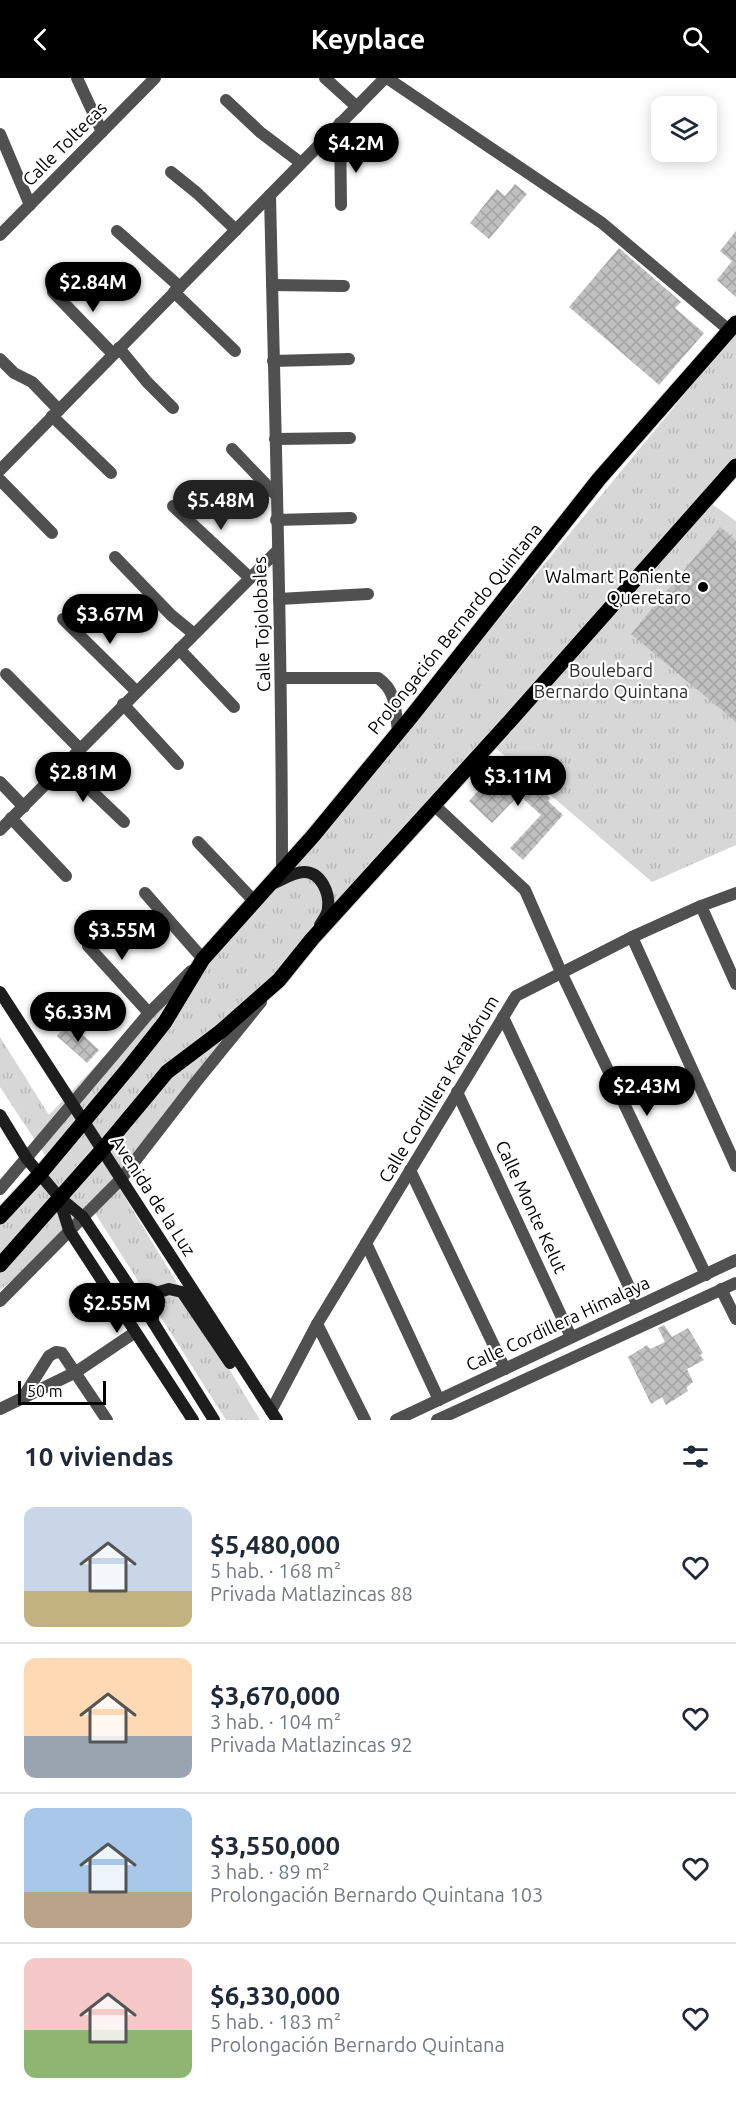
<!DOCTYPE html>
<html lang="es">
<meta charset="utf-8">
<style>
:root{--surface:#fff;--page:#f6f6f7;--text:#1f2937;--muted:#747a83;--line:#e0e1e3;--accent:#000}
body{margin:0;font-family:Ubuntu,sans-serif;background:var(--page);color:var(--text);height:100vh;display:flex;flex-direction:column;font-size:22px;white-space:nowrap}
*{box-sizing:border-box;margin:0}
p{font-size:20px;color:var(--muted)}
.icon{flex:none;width:33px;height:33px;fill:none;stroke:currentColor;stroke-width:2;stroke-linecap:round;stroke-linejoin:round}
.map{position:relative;height:1342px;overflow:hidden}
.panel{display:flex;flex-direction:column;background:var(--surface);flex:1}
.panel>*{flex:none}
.tools{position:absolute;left:651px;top:18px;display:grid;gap:12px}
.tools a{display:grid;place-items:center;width:66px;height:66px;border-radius:12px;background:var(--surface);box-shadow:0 3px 15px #0003;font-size:30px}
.scale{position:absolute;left:18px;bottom:15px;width:88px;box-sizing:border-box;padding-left:6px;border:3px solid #000;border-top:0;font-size:16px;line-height:21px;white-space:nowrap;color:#000;-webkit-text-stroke:4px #fff;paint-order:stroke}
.price{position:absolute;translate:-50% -51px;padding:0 14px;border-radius:21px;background:var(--accent);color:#fff;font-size:20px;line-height:39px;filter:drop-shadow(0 2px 3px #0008)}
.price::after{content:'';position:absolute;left:50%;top:36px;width:18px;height:14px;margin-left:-9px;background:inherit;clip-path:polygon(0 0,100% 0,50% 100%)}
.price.current{background:#222;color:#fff}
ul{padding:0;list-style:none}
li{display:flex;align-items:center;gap:18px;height:150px;padding:0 24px}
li+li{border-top:2px solid var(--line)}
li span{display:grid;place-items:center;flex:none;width:168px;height:120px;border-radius:12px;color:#555}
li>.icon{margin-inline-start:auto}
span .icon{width:72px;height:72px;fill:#fffc;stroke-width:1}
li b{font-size:26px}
h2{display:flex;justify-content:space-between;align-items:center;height:72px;padding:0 24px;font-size:26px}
header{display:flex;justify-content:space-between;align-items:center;height:78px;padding:0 24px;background:var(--accent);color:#fff;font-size:27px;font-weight:700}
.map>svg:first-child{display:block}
.park{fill:url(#park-tufts)}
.building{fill:url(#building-cross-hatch)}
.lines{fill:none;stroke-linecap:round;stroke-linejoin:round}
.primary-casing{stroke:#dbdbdb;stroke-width:17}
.minor{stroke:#505050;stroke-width:12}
.tertiary{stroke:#505050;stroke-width:12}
.secondary{stroke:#1d1d1d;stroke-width:12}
.primary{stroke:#000;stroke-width:15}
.poi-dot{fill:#000;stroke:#fff;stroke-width:2}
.labels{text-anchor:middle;stroke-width:4.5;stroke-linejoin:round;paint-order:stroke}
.street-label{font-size:18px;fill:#000;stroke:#fff}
.poi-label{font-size:18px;fill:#000;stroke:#fff;text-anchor:end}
.park-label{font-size:18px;fill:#2e2e2e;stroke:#fff}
</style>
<header><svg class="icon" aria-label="back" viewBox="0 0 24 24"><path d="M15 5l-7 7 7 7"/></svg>Keyplace<svg class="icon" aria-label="search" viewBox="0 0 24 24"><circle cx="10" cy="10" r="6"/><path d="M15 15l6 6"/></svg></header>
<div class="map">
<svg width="736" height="1342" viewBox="0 0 736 1342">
<defs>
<pattern id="park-tufts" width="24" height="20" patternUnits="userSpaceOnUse" patternTransform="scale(1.5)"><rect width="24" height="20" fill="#d7d7d7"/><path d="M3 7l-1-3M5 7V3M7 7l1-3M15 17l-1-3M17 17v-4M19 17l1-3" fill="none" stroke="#b7b7b7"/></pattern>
<pattern id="building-cross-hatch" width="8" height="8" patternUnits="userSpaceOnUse" patternTransform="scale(1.5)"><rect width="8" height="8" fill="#c0c0c0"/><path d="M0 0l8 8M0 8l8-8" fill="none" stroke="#a3a3a3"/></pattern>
</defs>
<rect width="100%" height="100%" fill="#fff"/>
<path class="park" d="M736 254V380L702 419 736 443V767L652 804 484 660 378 776 120 1111 260 1342H226L95 1135 0 1212V1143L50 1085 0 1009V959L49 1037 367 701Z"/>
<g class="building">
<path d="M515 106 527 116 489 161 470 145 497 111 505 118Z"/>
<path d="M736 153V219L717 202 732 183 720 173Z"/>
<path d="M619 170 681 224 675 230 704 255 659 307 569 229Z"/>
<path d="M720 449 736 462V644L631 556Z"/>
<path d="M515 688 550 720 548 723 563 737 523 782 510 770 541 737 519 717 492 745 469 723 488 702 495 709Z"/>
<path d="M69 944 99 972 87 985 57 958Z"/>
<path d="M664 1247 672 1259 688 1250 703 1275 700 1277 704 1282 687 1291 693 1304 686 1310 688 1313 666 1327 662 1319 651 1326 628 1279 647 1267 650 1271 665 1264 658 1250Z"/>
</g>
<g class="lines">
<g class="primary-casing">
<g id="primary">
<path d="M0 1139 40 1096 131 987 165 944 203 881 313 758 411 639 599 401 736 245"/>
<path d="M0 1187 102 1072 167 994 220 954 279 902 312 861 510 643 736 388"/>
</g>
</g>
<g class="minor">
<path d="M77 0 102 54"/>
<path d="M325 0 357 29"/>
<path d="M387 0 602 145 729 252"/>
<path d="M226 22 260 54 301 85"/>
<path d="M340 45 341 127"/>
<path d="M0 56 30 127"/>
<path d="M171 94 197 115 236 152"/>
<path d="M270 117C275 342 282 568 282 794"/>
<path d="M117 153 180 209"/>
<path d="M0 157 155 0"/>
<path d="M272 207 344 208"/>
<path d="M53 214 113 276"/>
<path d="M174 214 235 273"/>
<path d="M119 270 147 304 173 330"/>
<path d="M0 281 14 295 32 304 59 332"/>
<path d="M273 283 349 281"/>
<path d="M52 338 111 395"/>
<path d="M275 361 350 360"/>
<path d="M232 371 276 417"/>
<path d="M0 392 385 0"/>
<path d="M0 402 52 455"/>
<path d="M173 428 250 500"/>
<path d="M276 442 351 440"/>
<path d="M115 479 171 537 194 556"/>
<path d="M279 521 368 516"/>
<path d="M63 541 136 613"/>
<path d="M179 571 234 629"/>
<path d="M6 596 80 671"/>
<path d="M282 600H378C397 613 395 632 398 653"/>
<path d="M123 626 178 686"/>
<path d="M66 684 81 703 124 744"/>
<path d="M0 704 24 729"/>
<path d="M434 727 525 812 561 894 706 1197"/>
<path d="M11 740 66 798"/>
<path d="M0 752 278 472"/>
<path d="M198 764 255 824"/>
<path d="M145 815 203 881"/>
<path d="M701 828 736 906"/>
<path d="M632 859 736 1088"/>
<path d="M88 868 149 935"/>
<path d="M503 939 638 1228"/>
<path d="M457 1014 571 1259"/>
<path d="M410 1092 505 1291"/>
<path d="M366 1165 439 1322"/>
<path d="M721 1211 736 1241"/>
<path d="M317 1246 365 1342"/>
<path d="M22 1321 49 1278 56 1274 62 1275 107 1342"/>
<path d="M0 1331 76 1294 134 1255"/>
<path d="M271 1333 317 1246 516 918 632 859 701 828 736 815"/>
</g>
<g class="tertiary">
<path d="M0 1111 149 935 191 893"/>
<path d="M0 1223 121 1101 196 1004 261 924"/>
<path d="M396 1342 736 1182"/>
<path d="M437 1342 736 1205"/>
</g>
<g class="secondary">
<path d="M272 806C282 802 293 794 304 794 321 794 330 815 328 830 328 836 323 842 320 847"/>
<path d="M0 914 277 1342"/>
<path d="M0 1037 27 1081 59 1119 83 1139 153 1244 214 1342"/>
<path d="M59 1120 69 1152 193 1342"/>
<path d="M153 1244V1224L159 1214 169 1211 182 1214 230 1285"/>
</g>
<use href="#primary" class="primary"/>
</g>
<circle class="poi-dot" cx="703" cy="509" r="6"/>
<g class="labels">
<g class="street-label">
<text transform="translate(65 66) rotate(-45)" y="6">Calle Toltecas</text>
<text transform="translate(262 546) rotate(-92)" y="6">Calle Tojolobales</text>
<text transform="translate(455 551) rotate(-51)" y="6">Prolongación Bernardo Quintana</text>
<text transform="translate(439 1011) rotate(-59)" y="6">Calle Cordillera Karakórum</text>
<text transform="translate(153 1118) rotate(57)" y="6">Avenida de la Luz</text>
<text transform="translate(531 1129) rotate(65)" y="6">Calle Monte Kelut</text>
<text transform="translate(558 1246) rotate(-25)" y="6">Calle Cordillera Himalaya</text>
</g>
<g class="poi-label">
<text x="691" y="505">Walmart Poniente<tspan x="691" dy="21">Queretaro</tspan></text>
</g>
<g class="park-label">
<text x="611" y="599">Boulebard<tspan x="611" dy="21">Bernardo Quintana</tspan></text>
</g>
</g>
</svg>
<div class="tools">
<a><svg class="icon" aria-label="layers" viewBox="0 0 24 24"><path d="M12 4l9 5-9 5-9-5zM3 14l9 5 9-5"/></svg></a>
</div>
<div class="scale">50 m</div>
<b class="price" style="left:356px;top:96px">$4.2M</b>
<b class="price" style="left:93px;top:235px">$2.84M</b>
<b class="price current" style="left:221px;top:453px">$5.48M</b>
<b class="price" style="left:110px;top:567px">$3.67M</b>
<b class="price" style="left:83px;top:725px">$2.81M</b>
<b class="price" style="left:518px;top:729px">$3.11M</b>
<b class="price" style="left:122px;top:883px">$3.55M</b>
<b class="price" style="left:78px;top:965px">$6.33M</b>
<b class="price" style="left:647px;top:1039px">$2.43M</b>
<b class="price" style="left:117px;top:1256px">$2.55M</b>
</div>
<section class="panel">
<h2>10 viviendas<svg class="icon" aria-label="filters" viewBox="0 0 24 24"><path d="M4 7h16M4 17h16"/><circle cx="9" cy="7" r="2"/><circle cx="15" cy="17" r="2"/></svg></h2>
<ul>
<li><span style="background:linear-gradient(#c9d6e8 70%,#c2b280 0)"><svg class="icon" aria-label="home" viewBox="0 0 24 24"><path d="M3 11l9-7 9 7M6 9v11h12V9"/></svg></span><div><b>$5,480,000</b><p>5 hab. · 168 m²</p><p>Privada Matlazincas 88</p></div><svg class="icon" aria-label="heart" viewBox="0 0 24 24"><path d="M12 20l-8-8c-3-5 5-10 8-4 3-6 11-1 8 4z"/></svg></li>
<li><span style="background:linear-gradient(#ffd9b3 65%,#9aa5b1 0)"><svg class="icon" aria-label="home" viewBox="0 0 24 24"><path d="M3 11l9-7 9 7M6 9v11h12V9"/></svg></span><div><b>$3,670,000</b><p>3 hab. · 104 m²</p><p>Privada Matlazincas 92</p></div><svg class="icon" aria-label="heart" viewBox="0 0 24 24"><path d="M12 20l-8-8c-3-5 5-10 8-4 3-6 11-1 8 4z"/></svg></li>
<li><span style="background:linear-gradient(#a9c7e8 70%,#b9a48a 0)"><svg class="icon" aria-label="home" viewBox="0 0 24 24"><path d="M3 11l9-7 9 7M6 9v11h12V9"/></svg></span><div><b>$3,550,000</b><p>3 hab. · 89 m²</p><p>Prolongación Bernardo Quintana 103</p></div><svg class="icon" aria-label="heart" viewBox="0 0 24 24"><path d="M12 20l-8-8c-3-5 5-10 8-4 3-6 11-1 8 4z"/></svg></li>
<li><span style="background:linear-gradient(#f6c9c9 60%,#8fb573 0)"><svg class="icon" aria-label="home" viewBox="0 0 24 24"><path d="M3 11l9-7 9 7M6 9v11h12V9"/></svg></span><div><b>$6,330,000</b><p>5 hab. · 183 m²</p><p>Prolongación Bernardo Quintana</p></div><svg class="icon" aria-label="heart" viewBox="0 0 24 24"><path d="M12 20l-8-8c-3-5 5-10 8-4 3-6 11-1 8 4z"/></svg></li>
</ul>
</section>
